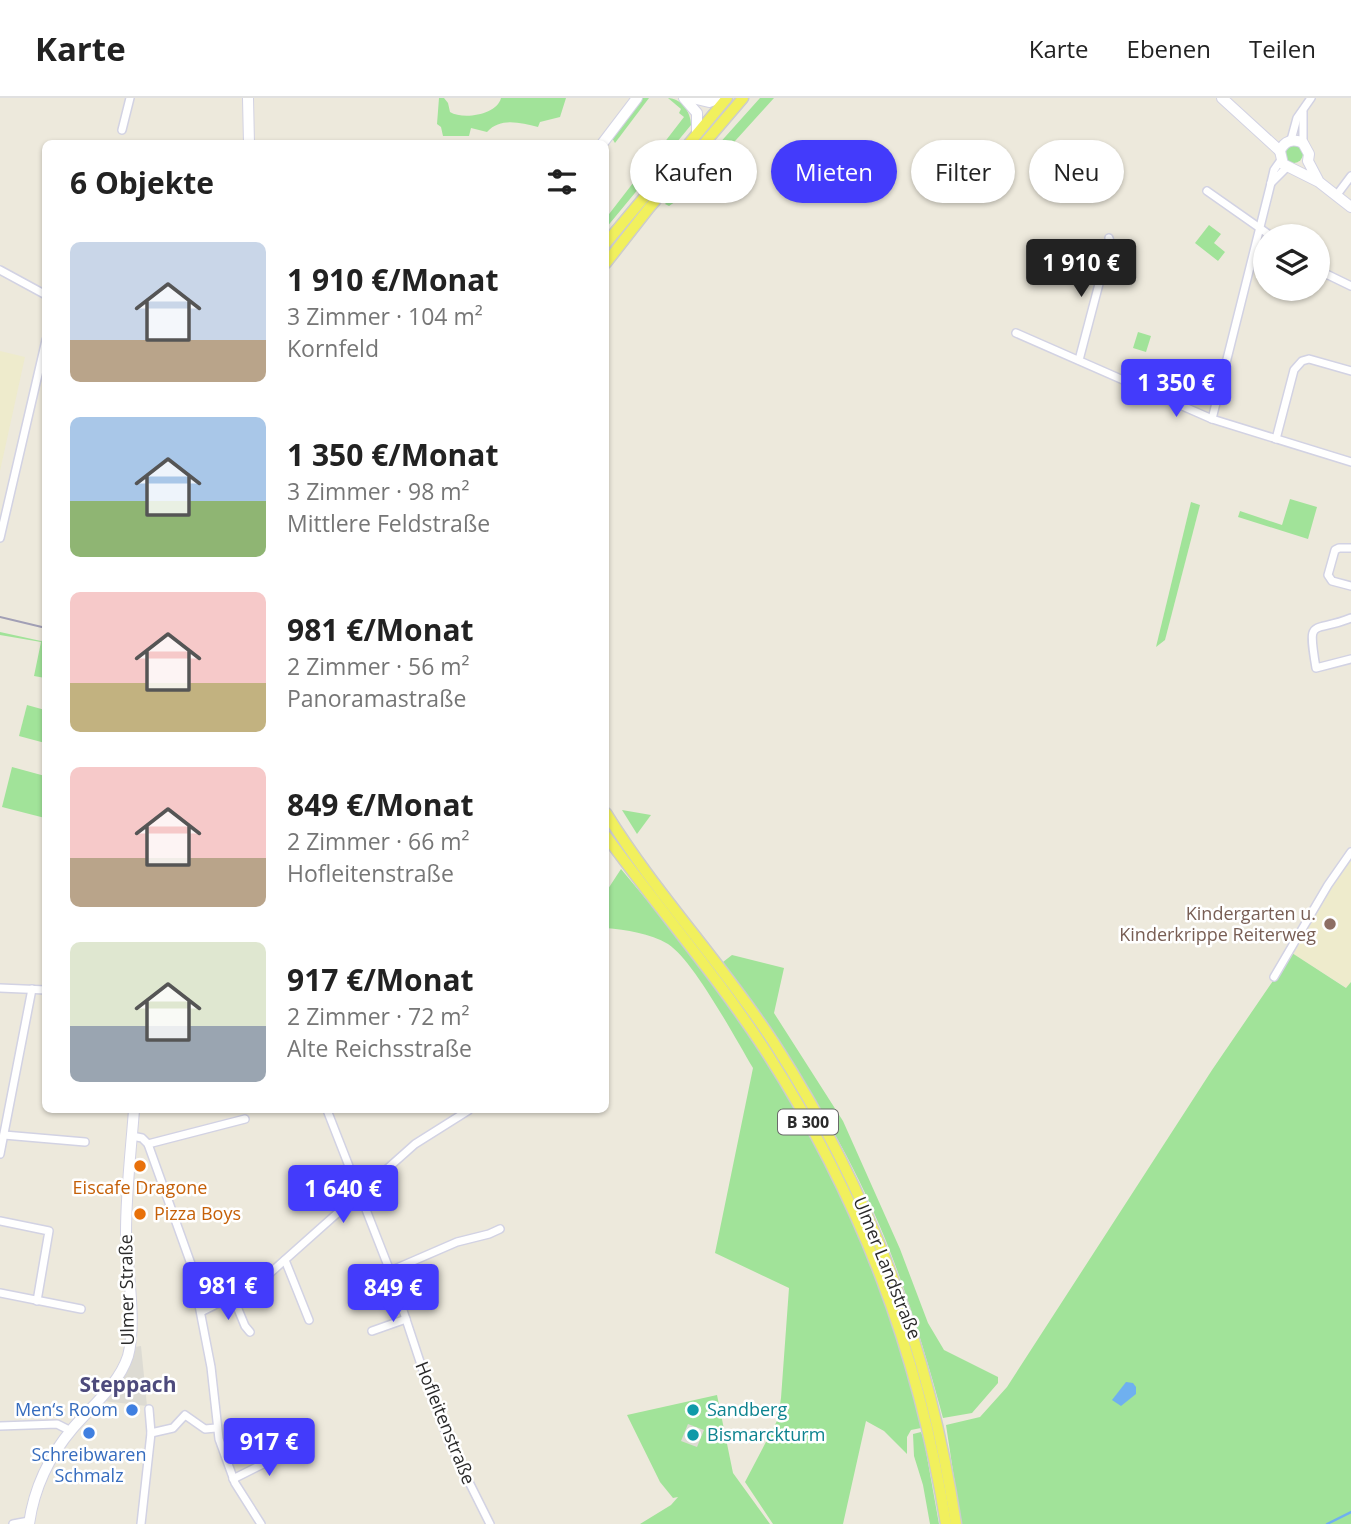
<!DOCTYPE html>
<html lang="de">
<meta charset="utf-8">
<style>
:root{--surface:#fff;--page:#f2f2f2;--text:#222;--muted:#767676;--line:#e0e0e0;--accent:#433bfb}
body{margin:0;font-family:"Open Sans",sans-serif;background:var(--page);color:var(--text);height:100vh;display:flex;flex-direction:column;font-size:26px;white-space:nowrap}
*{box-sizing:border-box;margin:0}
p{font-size:23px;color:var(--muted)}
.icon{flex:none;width:38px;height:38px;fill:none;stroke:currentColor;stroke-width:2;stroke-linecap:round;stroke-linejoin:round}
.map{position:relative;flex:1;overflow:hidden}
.side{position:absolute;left:42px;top:42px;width:567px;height:973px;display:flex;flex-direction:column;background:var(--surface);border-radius:10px;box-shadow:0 2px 5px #0004}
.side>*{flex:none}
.banner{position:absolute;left:630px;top:42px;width:616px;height:63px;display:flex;gap:14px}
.buttons{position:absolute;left:1253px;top:126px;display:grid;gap:14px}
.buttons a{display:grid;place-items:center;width:77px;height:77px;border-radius:50%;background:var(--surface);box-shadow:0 2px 5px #0004;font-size:35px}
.price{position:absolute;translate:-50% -60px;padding:0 16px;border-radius:7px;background:var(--accent);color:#fff;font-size:23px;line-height:46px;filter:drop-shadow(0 2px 4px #0008)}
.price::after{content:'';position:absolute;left:50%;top:42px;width:21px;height:16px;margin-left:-10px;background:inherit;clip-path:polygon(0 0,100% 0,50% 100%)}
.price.selected{background:#222;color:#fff}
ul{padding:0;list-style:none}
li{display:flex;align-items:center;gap:21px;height:175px;padding:0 28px}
li span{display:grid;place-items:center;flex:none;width:196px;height:140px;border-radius:10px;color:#555}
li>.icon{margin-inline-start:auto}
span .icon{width:84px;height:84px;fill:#fffc;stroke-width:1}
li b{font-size:30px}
h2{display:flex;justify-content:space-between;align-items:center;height:84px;padding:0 28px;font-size:30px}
.pill{padding:0 24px;border-radius:32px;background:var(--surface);box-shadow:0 2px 5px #0004;font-size:24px;line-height:63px}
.pill.selected{background:var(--accent);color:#fff}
header{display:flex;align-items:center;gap:42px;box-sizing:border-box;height:98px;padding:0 35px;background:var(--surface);border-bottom:2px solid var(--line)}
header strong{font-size:33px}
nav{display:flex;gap:38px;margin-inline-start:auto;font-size:24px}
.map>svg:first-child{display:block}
.education{fill:#eeebcc}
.green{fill:#a1e399}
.plaza{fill:#dddbd3}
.water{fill:#6fb0ef}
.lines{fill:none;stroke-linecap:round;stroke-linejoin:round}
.stream{stroke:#6fb0ef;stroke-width:2.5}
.street-casing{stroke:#d2d2e3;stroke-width:10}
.secondary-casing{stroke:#d2d2e3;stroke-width:12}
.primary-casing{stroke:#ccc;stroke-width:13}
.street{stroke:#fff;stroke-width:7}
.secondary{stroke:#fff;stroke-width:10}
.primary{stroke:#f1f05d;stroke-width:10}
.tram{stroke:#a19fb5;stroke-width:2}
.education-dot{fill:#8d6e63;stroke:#fff;stroke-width:2.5}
.food-dot{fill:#e8710a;stroke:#fff;stroke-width:2.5}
.shop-dot{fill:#3f7fe0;stroke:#fff;stroke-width:2.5}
.culture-dot{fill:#0f9aa8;stroke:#fff;stroke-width:2.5}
.labels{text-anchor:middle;stroke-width:5;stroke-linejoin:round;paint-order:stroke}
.shield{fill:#fff;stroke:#6a6a6a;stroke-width:2}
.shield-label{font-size:16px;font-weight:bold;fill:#2a2a2a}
.education-label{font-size:18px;fill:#785e54;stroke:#fff;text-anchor:end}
.food-label{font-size:18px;fill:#c56008;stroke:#fff}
.street-label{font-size:18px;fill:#2a2a2a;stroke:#fff}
.shop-label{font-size:18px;fill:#366cbe;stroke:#fff;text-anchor:end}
.culture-label{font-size:18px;fill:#0d838f;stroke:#fff;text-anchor:start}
.quarter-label{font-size:21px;font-weight:bold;fill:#4d4a7c;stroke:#fff}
</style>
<header>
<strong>Karte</strong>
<nav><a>Karte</a><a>Ebenen</a><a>Teilen</a></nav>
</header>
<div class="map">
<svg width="1351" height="1426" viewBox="0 0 1351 1426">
<rect width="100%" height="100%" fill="#ede9dc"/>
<g class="education">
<path d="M0 253 25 259 0 373Z"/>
<path d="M1351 758V884L1347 890 1292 855Z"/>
</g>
<g class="green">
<path d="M439 0H444L448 5 450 14C463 22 497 17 501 0H566L560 19 540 24 538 29C520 25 501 19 487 34L471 30 469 38H443L441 29 437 26Z"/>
<path d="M643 0H649L615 45 612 40Z"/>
<path d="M668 0C681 0 691 14 691 27L606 130V120L684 19 679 15 681 11Z"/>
<path d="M760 0H774L726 53V61L713 66 688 95 669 108 665 106Z"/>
<circle cx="1294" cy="56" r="9"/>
<path d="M1209 127 1221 136 1214 145 1225 154 1218 163 1195 145Z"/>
<path d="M1138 234 1151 238 1146 254 1133 250Z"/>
<path d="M1290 401 1317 409 1308 441 1238 419 1240 413 1282 427Z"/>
<path d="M1191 404 1200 407 1165 542 1156 549Z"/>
<path d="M0 534 41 543 45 542V580L34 578 41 544 0 537Z"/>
<path d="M27 607 45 612V645L19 638Z"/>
<path d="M12 669 45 678V720L2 709Z"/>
<path d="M622 712 651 717 637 736Z"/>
<path d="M621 771 675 836 733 913 806 1026 859 1132 902 1251 921 1330 911 1332 907 1339V1356L884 1333 866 1323 843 1426H773L745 1384 778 1321 781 1300 789 1190 715 1155 753 970C735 940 694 863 668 846 650 835 626 832 606 830V794Z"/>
<path d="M1292 855 1346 890 1351 884V1426H961L946 1327 980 1319 1007 1289 1212 972Z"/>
<path d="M732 857 784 870 774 915 843 1023 900 1151 928 1225 944 1252 998 1279V1285L972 1315 943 1320C927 1260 909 1201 886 1143 846 1043 786 951 723 864Z"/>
<path d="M717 1297 733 1375 770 1426H640L671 1407 678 1399 673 1400 660 1384 627 1317Z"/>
<path d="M921 1334 924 1342 939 1426H930L923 1387 914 1358 913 1336Z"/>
</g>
<g class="plaza">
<path d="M141 1248 147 1308 103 1303 134 1249Z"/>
<path d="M688 1326 704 1332 697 1349 681 1343Z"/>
</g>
<path class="water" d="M1126 1284 1133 1285 1136 1289V1296L1121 1308 1112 1302Z"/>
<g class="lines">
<path class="stream" d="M1327 1426 1351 1414"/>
<g class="street-casing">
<g id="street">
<path d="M1303 14V45"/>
<path d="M122 32 130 0"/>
<path d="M1291 42 1297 20 1311 0"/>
<path d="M1271 85 1287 69"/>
<path d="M1207 93 1271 138"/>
<path d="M1336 98 1351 78"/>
<path d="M0 172 46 197"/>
<path d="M1318 172 1351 188"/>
<path d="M1016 235 1212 321 1351 364"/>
<path d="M1079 262 1110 144 1109 140"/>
<path d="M1212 321 1270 89 1274 72 1281 62"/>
<path d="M1276 341 1294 272 1302 263 1309 261 1351 273"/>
<path d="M0 440 46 242"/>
<path d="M1351 450H1339L1335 452 1328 477 1332 483 1351 488"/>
<path d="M1351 520C1312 536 1307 517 1316 570L1351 561"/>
<path d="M1274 879 1328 787 1351 754"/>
<path d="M0 890 46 892"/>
<path d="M327 1012 390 1173 432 1300 450 1346 490 1426"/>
<path d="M4 1037 85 1044"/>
<path d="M132 1038 142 1040 148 1046 191 1166 211 1269 219 1341 235 1385 261 1426"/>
<path d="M148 1046 245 1021"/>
<path d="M0 1056 32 891"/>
<path d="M0 1123 49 1133 37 1203"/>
<path d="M285 1162 309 1222"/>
<path d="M390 1173 457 1144 489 1136 500 1131"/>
<path d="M0 1195 81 1211"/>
<path d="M233 1199 245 1228 250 1234"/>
<path d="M201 1214 260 1184 415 1046 469 1012"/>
<path d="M372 1233 406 1221"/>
<path d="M149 1311 151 1335 173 1330 185 1317 205 1331 216 1330"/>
<path d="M0 1328 57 1326 71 1333"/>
<path d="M233 1381 291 1352H299"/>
<path d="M13 1426 29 1423"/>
<path d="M141 1426 151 1335"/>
</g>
</g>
<g class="secondary-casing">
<g id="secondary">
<path d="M248 0 249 46"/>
<path d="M684 0 697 15V35"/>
<path d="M692 0 709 4 720 0"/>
<path d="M1222 0 1280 53"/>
<path d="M602 46 637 0"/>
<path d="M1319 84 1308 63 1309 56 1303 45C1293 40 1284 43 1280 53L1283 66 1319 84 1351 109"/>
<path d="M29 1426C34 1390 50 1357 73 1330 92 1308 119 1286 128 1258 137 1225 127 1170 126 1135 126 1093 131 1052 134 1012"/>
</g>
</g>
<g class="primary-casing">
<g id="primary">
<path d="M606 145 727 0"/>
<path d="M606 165 649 110 743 0"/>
<path d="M606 715C656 796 722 865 774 945 871 1095 929 1250 956 1426"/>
<path d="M606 738C659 811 718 879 767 955 862 1103 918 1253 946 1426"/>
</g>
</g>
<use href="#street" class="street"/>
<use href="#secondary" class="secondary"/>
<use href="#primary" class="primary"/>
<path class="tram" d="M0 519 46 530"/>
</g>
<circle class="education-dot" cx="1330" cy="826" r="7"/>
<g class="food-dot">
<circle cx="140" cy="1068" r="7"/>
<circle cx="140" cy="1116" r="7"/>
</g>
<g class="shop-dot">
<circle cx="132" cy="1312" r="7"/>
<circle cx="89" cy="1335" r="7"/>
</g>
<g class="culture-dot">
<circle cx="693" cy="1312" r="7"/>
<circle cx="693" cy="1337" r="7"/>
</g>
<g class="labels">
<rect class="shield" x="778" y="1011.5" width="60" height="25" rx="5"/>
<g class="shield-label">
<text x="808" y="1030">B 300</text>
</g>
<g class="education-label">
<text x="1316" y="822">Kindergarten u.<tspan x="1316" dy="21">Kinderkrippe Reiterweg</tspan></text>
</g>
<g class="food-label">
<text x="140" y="1096">Eiscafe Dragone</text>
<text x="154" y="1122" text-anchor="start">Pizza Boys</text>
</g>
<g class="street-label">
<text transform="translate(887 1170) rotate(68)" y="6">Ulmer Landstraße</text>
<text transform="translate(127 1192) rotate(-91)" y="6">Ulmer Straße</text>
<text transform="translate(445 1325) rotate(68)" y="6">Hofleitenstraße</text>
</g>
<g class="shop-label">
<text x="118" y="1318">Men‘s Room</text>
<text x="89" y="1363" text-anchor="middle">Schreibwaren<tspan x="89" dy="21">Schmalz</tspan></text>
</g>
<g class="culture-label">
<text x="707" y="1318">Sandberg</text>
<text x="707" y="1343">Bismarckturm</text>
</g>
<g class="quarter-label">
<text x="128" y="1294">Steppach</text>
</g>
</g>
</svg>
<div class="buttons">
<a><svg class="icon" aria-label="layers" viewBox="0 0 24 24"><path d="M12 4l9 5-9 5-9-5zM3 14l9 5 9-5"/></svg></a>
</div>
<b class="price selected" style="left:1081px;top:201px">1 910 €</b>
<b class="price" style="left:1176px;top:321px">1 350 €</b>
<b class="price" style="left:343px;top:1127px">1 640 €</b>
<b class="price" style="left:228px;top:1224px">981 €</b>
<b class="price" style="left:393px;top:1226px">849 €</b>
<b class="price" style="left:269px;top:1380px">917 €</b>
<div class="banner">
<a class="pill">Kaufen</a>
<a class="pill selected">Mieten</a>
<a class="pill">Filter</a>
<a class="pill">Neu</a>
</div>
<section class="side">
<h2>6 Objekte<svg class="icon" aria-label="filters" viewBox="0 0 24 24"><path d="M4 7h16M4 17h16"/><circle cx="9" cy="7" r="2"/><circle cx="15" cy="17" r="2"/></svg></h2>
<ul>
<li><span style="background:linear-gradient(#c9d6e8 70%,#b9a48a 0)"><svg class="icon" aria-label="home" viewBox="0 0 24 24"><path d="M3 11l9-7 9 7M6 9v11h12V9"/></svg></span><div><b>1 910 €/Monat</b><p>3 Zimmer · 104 m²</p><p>Kornfeld</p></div></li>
<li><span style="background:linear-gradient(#a9c7e8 60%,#8fb573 0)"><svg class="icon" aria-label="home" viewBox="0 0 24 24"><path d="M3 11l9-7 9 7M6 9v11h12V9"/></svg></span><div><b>1 350 €/Monat</b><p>3 Zimmer · 98 m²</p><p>Mittlere Feldstraße</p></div></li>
<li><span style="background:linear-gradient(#f6c9c9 65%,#c2b280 0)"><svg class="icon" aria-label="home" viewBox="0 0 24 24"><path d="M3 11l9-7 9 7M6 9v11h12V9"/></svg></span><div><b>981 €/Monat</b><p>2 Zimmer · 56 m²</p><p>Panoramastraße</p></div></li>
<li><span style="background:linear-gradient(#f6c9c9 65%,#b9a48a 0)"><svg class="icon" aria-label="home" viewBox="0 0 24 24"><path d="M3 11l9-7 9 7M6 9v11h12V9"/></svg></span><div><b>849 €/Monat</b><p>2 Zimmer · 66 m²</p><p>Hofleitenstraße</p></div></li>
<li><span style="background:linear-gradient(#dfe7d0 60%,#9aa5b1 0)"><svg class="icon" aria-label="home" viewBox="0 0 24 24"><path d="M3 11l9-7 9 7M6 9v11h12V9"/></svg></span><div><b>917 €/Monat</b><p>2 Zimmer · 72 m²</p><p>Alte Reichsstraße</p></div></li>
</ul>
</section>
</div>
